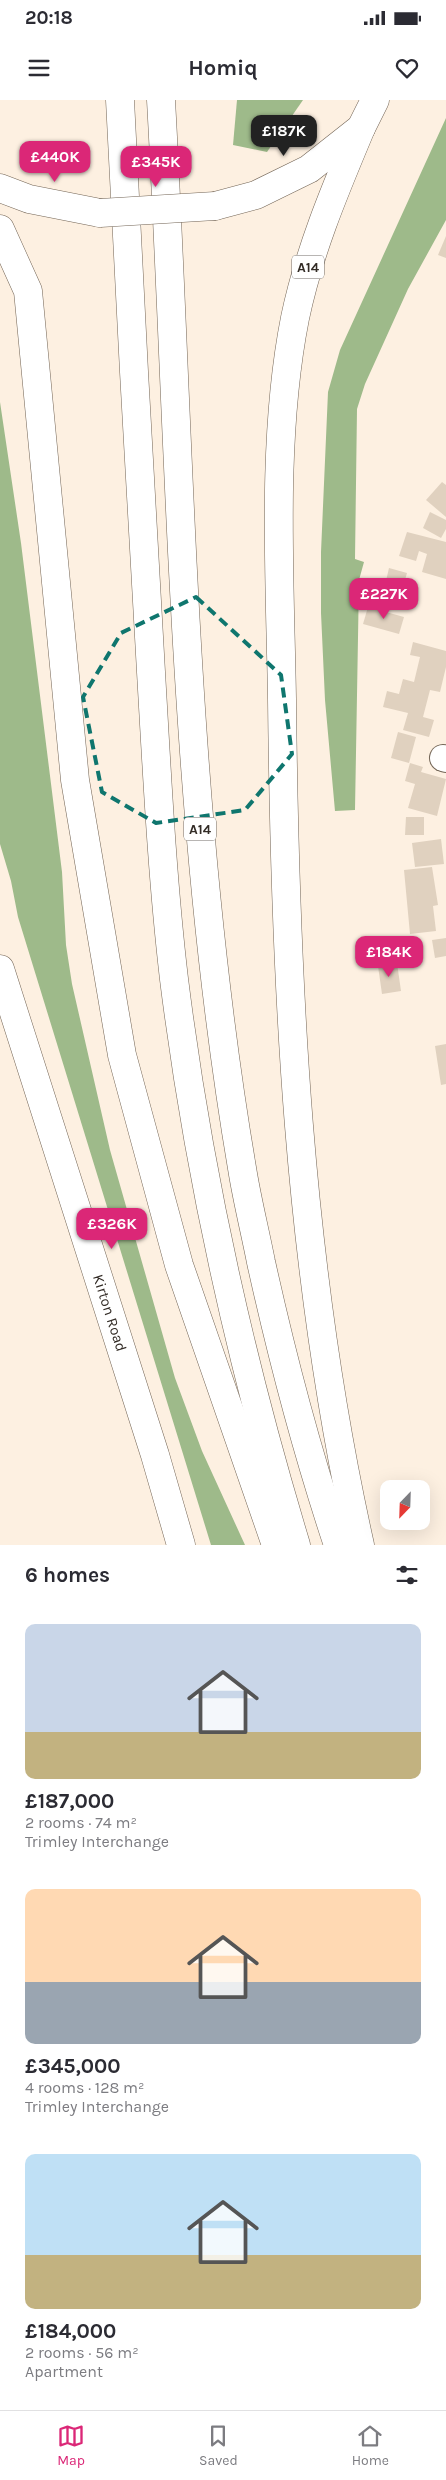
<!DOCTYPE html>
<meta charset="utf-8">
<style>
:root{--surface:#fff;--page:#f7f7f7;--text:#2b2b33;--muted:#7c7c81;--line:#e1e1e2;--accent:#db2777}
body{margin:0;font-family:Karla,sans-serif;background:var(--page);color:var(--text);height:100vh;display:flex;flex-direction:column;font-size:19px;white-space:nowrap}
*{box-sizing:border-box;margin:0}
p{font-size:16px;color:var(--muted)}
.icon{flex:none;width:28px;height:28px;fill:none;stroke:currentColor;stroke-width:2;stroke-linecap:round;stroke-linejoin:round}
.map{position:relative;height:1445px;overflow:hidden}
.drawer{display:flex;flex-direction:column;background:var(--surface);flex:1}
.drawer>*{flex:none}
.needle{width:32px;rotate:203deg}
.buttons{position:absolute;left:380px;top:1380px;display:grid;gap:10px}
.buttons a{display:grid;place-items:center;width:50px;height:50px;border-radius:10px;background:var(--surface);box-shadow:0 5px 20px #0002;font-size:25px}
.price{position:absolute;translate:-50% -42px;padding:0 11px;border-radius:10px;background:var(--accent);color:#fff;font-size:16px;line-height:32px;filter:drop-shadow(0 1px 2px #0008)}
.price::after{content:'';position:absolute;left:50%;top:30px;width:15px;height:11px;margin-left:-8px;background:inherit;clip-path:polygon(0 0,100% 0,50% 100%)}
.price.current{background:#222;color:#fff}
ul{padding:0;list-style:none}
li{display:grid;align-content:center;gap:10px;height:265px;padding:0 25px}
li span{display:grid;place-items:center;height:155px;border-radius:10px;color:#555}
li>.icon{margin-inline-start:auto}
span .icon{width:90px;height:90px;fill:#fffc;stroke-width:1}
li b{font-size:21px}
h2{display:flex;justify-content:space-between;align-items:center;height:60px;padding:0 25px;font-size:21px}
.status{display:flex;justify-content:space-between;align-items:center;height:35px;padding:0 25px;background:var(--surface);direction:ltr}
.status svg{height:14px;fill:currentColor}
header{display:flex;justify-content:space-between;align-items:center;height:65px;padding:0 25px;background:var(--surface);font-size:22px;font-weight:700}
.tab-bar{display:flex;justify-content:space-around;align-items:center;height:70px;border-top:1px solid var(--line);background:var(--surface);font-size:14px;color:var(--muted)}
.tab-bar a{display:grid;justify-items:center;gap:2px}
.tab-bar .current{color:var(--accent)}
.map>svg:first-child{display:block}
.forest{fill:#9eba8a}
.building{fill:#e0d1bf}
.lines{fill:none;stroke-linecap:round;stroke-linejoin:round}
.minor-casing{stroke:#736556;stroke-width:28}
.tertiary-casing{stroke:#736556;stroke-width:29}
.trunk-casing{stroke:#736556;stroke-width:29}
.minor{stroke:#fff;stroke-width:26}
.tertiary{stroke:#fff;stroke-width:28}
.trunk{stroke:#fff;stroke-width:28}
.tertiary-bridge-casing{stroke:#736556;stroke-width:29;stroke-linecap:butt}
.tertiary-bridge{stroke:#fff;stroke-width:28}
.marked{fill:none;stroke:#0f766e;stroke-width:4;stroke-dasharray:10 6;stroke-linejoin:round}
.labels{text-anchor:middle;stroke-width:5;stroke-linejoin:round;paint-order:stroke}
.shield{fill:#fff;stroke:#706b67;stroke-width:1}
.shield-label{font-size:14px;font-weight:bold;fill:#332c26}
.street-label{font-size:15px;fill:#332c26;stroke:#fff}
</style>
<div class="status"><b>20:18</b><svg viewBox="0 0 49 12"><path d="M0 12V9h3v3zM5 12V6h3v6zM10 12V3h3v9zM15 12V0h3v12zM26 1h20v11H26zM47 4h2v5h-2z"/></svg></div>
<header><svg class="icon" aria-label="menu" viewBox="0 0 24 24"><path d="M4 6h16M4 12h16M4 18h16"/></svg>Homiq<svg class="icon" aria-label="heart" viewBox="0 0 24 24"><path d="M12 20l-8-8c-3-5 5-10 8-4 3-6 11-1 8 4z"/></svg></header>
<div class="map">
<svg width="446" height="1445" viewBox="0 0 446 1445">
<rect width="100%" height="100%" fill="#fdf0e1"/>
<g class="forest">
<path d="M237 0H303L267 52 233 45Z"/>
<path d="M446 18V120L408 189 365 284 357 309 355 459 364 462 359 480 355 710 335 711 325 600 321 513V452L328 292 340 250Z"/>
<path d="M0 302 21 443 62 772 66 845 72 884 110 1050 175 1278 202 1351 245 1445H211L18 817 11 781 0 744Z"/>
</g>
<g class="building">
<path d="M446 136V158L438 155Z"/>
<path d="M442 382 446 385V417L426 400Z"/>
<path d="M430 412 446 420V429L441 438 423 428Z"/>
<path d="M407 432 446 442V479L422 472 427 454 419 451 416 461 399 456Z"/>
<path d="M389 468 407 473 402 490 385 485Z"/>
<path d="M368 507 404 517 399 534 363 524Z"/>
<path d="M413 542 446 551V567L440 592 430 590 423 617 434 620 429 637 403 630 408 613 383 607 387 591 399 594 403 579 414 582 420 557 410 555Z"/>
<path d="M398 632 416 637 409 663 391 658Z"/>
<path d="M410 663 423 667 421 672 446 679 437 716 408 708 415 684 405 681Z"/>
<path d="M406 717H424V735H405Z"/>
<path d="M441 739 444 764 415 767 412 743Z"/>
<path d="M432 767 438 805 433 806 436 831 410 834 404 770Z"/>
<path d="M446 838V856L435 858 432 840Z"/>
<path d="M397 863 401 891 382 894 378 866Z"/>
<path d="M446 944V984L441 985 435 946Z"/>
</g>
<g class="lines">
<g class="minor-casing">
<path id="minor" d="M443 658 446 659"/>
</g>
<g class="tertiary-casing">
<g id="tertiary">
<path d="M0 88 29 99 100 113"/>
<path d="M215 106 256 95 309 69 361 28 375 0"/>
<path id="s1" d="M0 869 155 1355 181 1445"/>
</g>
</g>
<g class="trunk-casing">
<g id="trunk">
<path d="M120 0C130 191 139 381 151 572 157 674 162 777 174 879 198 1071 240 1260 296 1445"/>
<path d="M161 0C181 356 182 716 242 1068 247 1100 255 1131 261 1162 282 1257 307 1352 338 1445"/>
<path d="M0 129 28 191 75 680 122 955 179 1165 276 1445"/>
<path d="M360 1445C298 1167 285 883 282 599 280 476 271 339 295 218 309 151 335 90 361 28"/>
</g>
</g>
<use href="#minor" class="minor"/>
<use href="#tertiary" class="tertiary"/>
<use href="#trunk" class="trunk"/>
<g class="tertiary-bridge-casing">
<path id="tertiary-bridge" d="M100 113 215 106"/>
</g>
<use href="#tertiary-bridge" class="tertiary-bridge"/>
</g>
<path class="marked" d="M196 497 281 575 292 654 245 710 156 723 102 692 83 597 121 533Z"/>
<g class="labels">
<g class="shield">
<rect x="292" y="155.5" width="32" height="23" rx="4"/>
<rect x="184" y="717.5" width="32" height="23" rx="4"/>
</g>
<g class="shield-label">
<text x="308" y="172">A14</text>
<text x="200" y="734">A14</text>
</g>
<g class="street-label">
<text dy="5" stroke="none"><textPath href="#s1" startOffset="361">Kirton Road</textPath></text>
</g>
</g>
</svg>
<div class="buttons">
<a><svg class="needle" viewBox="-14 -14 28 28"><path d="M0-13l5 13h-10z" fill="#e53935"/><path d="M0 13l5-13h-10z" fill="#7c7c81"/></svg></a>
</div>
<b class="price current" style="left:284px;top:57px">£187K</b>
<b class="price" style="left:55px;top:83px">£440K</b>
<b class="price" style="left:156px;top:88px">£345K</b>
<b class="price" style="left:384px;top:520px">£227K</b>
<b class="price" style="left:389px;top:878px">£184K</b>
<b class="price" style="left:112px;top:1150px">£326K</b>
</div>
<section class="drawer">
<h2>6 homes<svg class="icon" aria-label="filters" viewBox="0 0 24 24"><path d="M4 7h16M4 17h16"/><circle cx="9" cy="7" r="2"/><circle cx="15" cy="17" r="2"/></svg></h2>
<ul>
<li><span style="background:linear-gradient(#c9d6e8 70%,#c2b280 0)"><svg class="icon" aria-label="home" viewBox="0 0 24 24"><path d="M3 11l9-7 9 7M6 9v11h12V9"/></svg></span><div><b>£187,000</b><p>2 rooms · 74 m²</p><p>Trimley Interchange</p></div></li>
<li><span style="background:linear-gradient(#ffd9b3 60%,#9aa5b1 0)"><svg class="icon" aria-label="home" viewBox="0 0 24 24"><path d="M3 11l9-7 9 7M6 9v11h12V9"/></svg></span><div><b>£345,000</b><p>4 rooms · 128 m²</p><p>Trimley Interchange</p></div></li>
<li><span style="background:linear-gradient(#bfe0f5 65%,#c2b280 0)"><svg class="icon" aria-label="home" viewBox="0 0 24 24"><path d="M3 11l9-7 9 7M6 9v11h12V9"/></svg></span><div><b>£184,000</b><p>2 rooms · 56 m²</p><p>Apartment</p></div></li>
</ul>
</section>
<nav class="tab-bar">
<a class="current"><svg class="icon" aria-label="map" viewBox="0 0 24 24"><path d="M3 6l6-2 6 2 6-2v14l-6 2-6-2-6 2zM9 4v14M15 6v14"/></svg>Map</a>
<a><svg class="icon" aria-label="saved" viewBox="0 0 24 24"><path d="M7 4h10v16l-5-4-5 4z"/></svg>Saved</a>
<a><svg class="icon" aria-label="home" viewBox="0 0 24 24"><path d="M3 11l9-7 9 7M6 9v11h12V9"/></svg>Home</a>
</nav>
